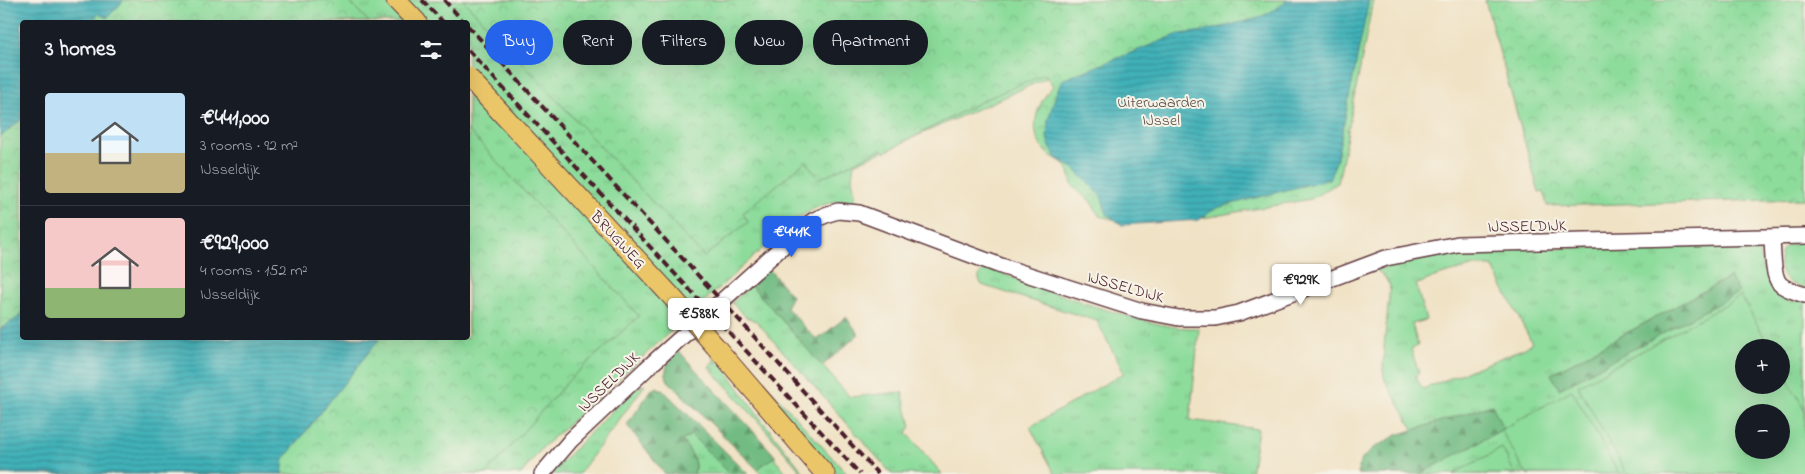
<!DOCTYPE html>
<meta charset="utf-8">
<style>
:root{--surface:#171b24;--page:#242831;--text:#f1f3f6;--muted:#9ea1a6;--line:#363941;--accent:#2563eb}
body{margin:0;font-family:"Indie Flower",sans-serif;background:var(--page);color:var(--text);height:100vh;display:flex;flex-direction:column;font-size:19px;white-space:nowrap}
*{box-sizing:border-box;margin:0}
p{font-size:16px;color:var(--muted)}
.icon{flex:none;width:28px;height:28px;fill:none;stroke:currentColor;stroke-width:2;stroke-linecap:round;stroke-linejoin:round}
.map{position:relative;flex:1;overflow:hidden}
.panel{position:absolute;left:20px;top:20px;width:450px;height:320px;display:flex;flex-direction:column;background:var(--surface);border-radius:5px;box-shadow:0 5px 20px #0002}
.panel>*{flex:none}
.top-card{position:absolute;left:485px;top:20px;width:475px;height:45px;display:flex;gap:10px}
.controls{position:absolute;left:1735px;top:339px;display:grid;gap:10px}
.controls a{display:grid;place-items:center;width:55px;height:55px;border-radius:50%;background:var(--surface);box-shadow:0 5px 20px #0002;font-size:25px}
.price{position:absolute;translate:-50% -42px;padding:0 11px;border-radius:5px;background:#fff;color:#222;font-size:16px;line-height:32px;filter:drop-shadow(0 1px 2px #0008)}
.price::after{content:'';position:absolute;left:50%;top:30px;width:15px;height:11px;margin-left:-8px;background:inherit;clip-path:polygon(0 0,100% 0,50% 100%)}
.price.active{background:var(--accent);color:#fff}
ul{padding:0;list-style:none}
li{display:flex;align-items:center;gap:15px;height:125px;padding:0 25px}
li+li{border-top:1px solid var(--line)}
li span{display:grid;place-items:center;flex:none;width:140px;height:100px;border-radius:5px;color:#555}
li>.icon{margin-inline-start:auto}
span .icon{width:60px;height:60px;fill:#fffc;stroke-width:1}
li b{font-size:21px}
h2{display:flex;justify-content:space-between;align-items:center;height:60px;padding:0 25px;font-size:21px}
.pill{padding:0 18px;border-radius:22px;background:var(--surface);box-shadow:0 5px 20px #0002;font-size:18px;line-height:45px}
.pill.active{background:var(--accent);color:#fff}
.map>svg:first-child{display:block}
.grass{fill:url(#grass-tufts);stroke:#6c7e63;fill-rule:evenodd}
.forest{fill:url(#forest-firs);stroke:#5e6e57}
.park{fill:url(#park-crowns);stroke:#6c7e63}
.garden{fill:#8ddc9b;stroke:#6c7e63;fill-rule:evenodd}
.water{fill:url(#water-rules);stroke:#456872}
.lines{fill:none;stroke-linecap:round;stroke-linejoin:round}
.minor-casing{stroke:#633c42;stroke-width:18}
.major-casing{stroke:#633c42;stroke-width:21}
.minor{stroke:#fff;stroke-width:15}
.major{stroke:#ebc669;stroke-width:19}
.rail{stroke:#4a1f2b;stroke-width:4;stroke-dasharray:8 4;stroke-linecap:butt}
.major-bridge-casing{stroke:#633c42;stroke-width:21;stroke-linecap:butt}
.major-bridge{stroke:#ebc669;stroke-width:19}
.labels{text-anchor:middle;stroke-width:4;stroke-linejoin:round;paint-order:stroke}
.park-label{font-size:16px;fill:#5b4e47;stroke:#f7f3e8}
.street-label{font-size:16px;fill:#4a1f2b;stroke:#f7f3e8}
</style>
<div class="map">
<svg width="1805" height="474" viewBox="0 0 1805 474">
<defs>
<pattern id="grass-tufts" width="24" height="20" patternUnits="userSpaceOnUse" patternTransform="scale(1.25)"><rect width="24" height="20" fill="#8ddc9b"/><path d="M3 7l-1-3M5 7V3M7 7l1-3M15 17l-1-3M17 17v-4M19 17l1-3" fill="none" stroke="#7bbc86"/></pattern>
<pattern id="forest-firs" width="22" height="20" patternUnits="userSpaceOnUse" patternTransform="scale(1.25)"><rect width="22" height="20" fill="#72bc83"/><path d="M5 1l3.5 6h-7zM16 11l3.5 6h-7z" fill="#60986b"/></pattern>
<pattern id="park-crowns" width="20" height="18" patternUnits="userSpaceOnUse" patternTransform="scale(1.25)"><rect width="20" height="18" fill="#8ddc9b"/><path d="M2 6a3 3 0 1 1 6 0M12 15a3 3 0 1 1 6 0" fill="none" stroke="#7bbc86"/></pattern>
<pattern id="water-rules" width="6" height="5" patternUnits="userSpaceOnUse" patternTransform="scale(1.25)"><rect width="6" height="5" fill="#40b1b8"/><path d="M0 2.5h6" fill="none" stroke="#388f96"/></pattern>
</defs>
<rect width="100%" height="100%" fill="#f7f3e8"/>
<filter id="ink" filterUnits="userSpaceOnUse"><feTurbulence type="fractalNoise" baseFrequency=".02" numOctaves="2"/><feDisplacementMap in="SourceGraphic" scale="10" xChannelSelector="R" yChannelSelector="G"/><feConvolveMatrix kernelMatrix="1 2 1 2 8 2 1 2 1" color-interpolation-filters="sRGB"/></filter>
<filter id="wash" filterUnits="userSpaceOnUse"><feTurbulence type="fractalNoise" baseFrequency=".0096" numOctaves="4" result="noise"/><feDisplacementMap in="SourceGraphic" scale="20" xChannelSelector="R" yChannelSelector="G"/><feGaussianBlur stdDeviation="1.12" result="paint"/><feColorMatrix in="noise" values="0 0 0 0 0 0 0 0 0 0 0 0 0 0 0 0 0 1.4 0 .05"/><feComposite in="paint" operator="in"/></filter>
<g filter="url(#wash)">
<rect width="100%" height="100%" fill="#f0e2c5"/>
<g class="grass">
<path d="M124 0H1287L1051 76 854 164 852 177 856 201C832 198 814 208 794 220L543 447 521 474H282L468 338V22H91Z"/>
<path d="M1805 242V288C1799 286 1792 285 1787 280 1782 276 1781 271 1780 265 1779 246 1787 243 1805 242Z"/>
<path d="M1751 245 1759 252 1762 265 1773 286 1781 297 1793 302 1798 300 1805 301V474H1420L1502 429 1492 405 1414 431 1385 380 1383 371 1384 347 1390 286 1384 276 1376 270 1406 262 1483 249ZM1475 266H1492L1532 343 1525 348 1423 389 1415 376 1419 373 1411 349 1418 346 1412 324 1426 320 1416 285 1437 276ZM1730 277 1738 292 1551 374ZM1744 348H1781V385H1744ZM1744 412H1781V450H1744Z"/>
<path d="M986 268C1032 284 1077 302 1124 315 1148 322 1173 329 1199 328L1190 420 1258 429 1251 474H1055L1030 427 1124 373 1097 321 982 285 979 280V275Z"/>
<path d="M751 285 850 397 902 392 911 426 907 433 942 474H892L756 321 746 317 732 303Z"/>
<path d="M724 338 847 474H837L721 341Z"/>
<path d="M711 355 722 365 761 419 805 474H803L758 421 709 367 713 361 717 364Z"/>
<path d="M645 385 579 474H550L619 404 638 387Z"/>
<path d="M691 435 730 474H694C698 461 690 451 682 441Z"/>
<path d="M775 456V460L788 474H762L757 469Z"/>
</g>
<g class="forest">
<path d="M768 268 792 296 786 307 817 340 846 317 859 334 822 366 751 285Z"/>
<path d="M1730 277 1739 292 1559 389 1551 374Z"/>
<path d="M679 351C710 387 745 420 775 456L757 469 668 381C662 367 670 360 679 351Z"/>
<path d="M657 387 664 391 748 474H730L691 435 682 441C690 451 698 461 694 474H665L627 425 651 390Z"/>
<path d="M1492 405 1503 429 1420 474H1358L1360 461 1372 449 1397 435Z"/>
</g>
<g class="park">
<path d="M90 0H348L369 22H67Z"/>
<path d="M463 0H1373L1338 183 1311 199 1203 218 1125 222 1099 216C1096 210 1093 204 1088 199 1083 195 1078 192 1074 187 1069 181 1071 171 1065 165 1060 160 1051 157 1046 152 1027 133 1036 104 1053 86L1045 74 986 99 885 152 881 149 819 179 806 161 743 213 748 222 704 257Z"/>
<path d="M1485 0H1805V199L1547 206 1544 192 1539 193Z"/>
<path d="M22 69V338H468V130L639 316 570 379 486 474H0V92Z"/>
</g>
<g class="garden">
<path d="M1741 296 1770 347 1744 348V385H1781V368L1805 410V474H1627L1578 386ZM1744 412H1781V450H1744Z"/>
<path d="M1572 390 1619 474H1526L1501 430Z"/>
<path d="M1502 448 1515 474H1453Z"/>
</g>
<g class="water">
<path d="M0 0H124L107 18 99 14 91 22H22V119L0 137Z"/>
<path d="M1287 0H1369L1336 162 1329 179 1216 208 1199 220 1122 225 1107 214 1101 196 1073 168 1056 158 1050 147 1047 138 1048 120 1057 91 1062 80 1179 34 1205 31 1259 18 1281 6Z"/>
<path d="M22 311V338H380L284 459 282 474H0V329L19 317Z"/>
</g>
</g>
<g filter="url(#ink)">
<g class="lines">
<g class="minor-casing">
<g id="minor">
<path d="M1772 238C1773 249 1772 276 1780 284 1786 290 1797 292 1805 295"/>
<path d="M542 474 571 440 646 369 801 230 814 220 828 214 838 211 859 213 1001 266 1142 311 1179 318H1215L1239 313 1386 258 1458 244 1805 236"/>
</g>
</g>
<g class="major-casing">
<g id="major">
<path d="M396 0 417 22"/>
<path d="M715 346 825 474"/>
</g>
</g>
<use href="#minor" class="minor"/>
<use href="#major" class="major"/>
<g class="rail">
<path d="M422 0 443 22"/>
<path d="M444 0 464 22"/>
<path d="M468 26 741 322 878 474"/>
<path d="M468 50 860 474"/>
</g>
<g class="major-bridge-casing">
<path id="major-bridge" d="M468 77 672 297 715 346"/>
</g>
<use href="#major-bridge" class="major-bridge"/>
</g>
</g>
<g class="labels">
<g class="park-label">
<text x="1161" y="107">Uiterwaarden<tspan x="1161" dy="18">IJssel</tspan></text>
</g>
<g class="street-label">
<text transform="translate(1527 225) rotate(-1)" y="6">IJSSELDIJK</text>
<text transform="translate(619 239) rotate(47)" y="6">BRUGWEG</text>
<text transform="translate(1126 286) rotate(16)" y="6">IJSSELDIJK</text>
<text transform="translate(608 381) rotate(-44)" y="6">IJSSELDIJK</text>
</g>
</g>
</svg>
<div class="controls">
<a>+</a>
<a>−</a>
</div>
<b class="price active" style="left:792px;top:258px">€441K</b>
<b class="price" style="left:1301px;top:306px">€929K</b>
<b class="price" style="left:699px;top:340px">€588K</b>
<div class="top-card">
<a class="pill active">Buy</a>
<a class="pill">Rent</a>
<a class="pill">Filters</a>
<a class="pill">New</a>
<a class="pill">Apartment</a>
</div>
<section class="panel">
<h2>3 homes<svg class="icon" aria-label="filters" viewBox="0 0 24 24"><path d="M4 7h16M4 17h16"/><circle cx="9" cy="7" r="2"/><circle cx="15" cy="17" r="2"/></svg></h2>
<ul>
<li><span style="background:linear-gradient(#bfe0f5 60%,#c2b280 0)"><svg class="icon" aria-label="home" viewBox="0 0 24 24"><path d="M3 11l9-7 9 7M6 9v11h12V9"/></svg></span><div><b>€441,000</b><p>3 rooms · 92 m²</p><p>IJsseldijk</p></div></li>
<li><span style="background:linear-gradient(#f6c9c9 70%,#8fb573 0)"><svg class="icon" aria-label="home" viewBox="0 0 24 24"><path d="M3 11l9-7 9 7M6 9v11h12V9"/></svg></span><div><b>€929,000</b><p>4 rooms · 152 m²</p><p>IJsseldijk</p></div></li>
</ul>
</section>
</div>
